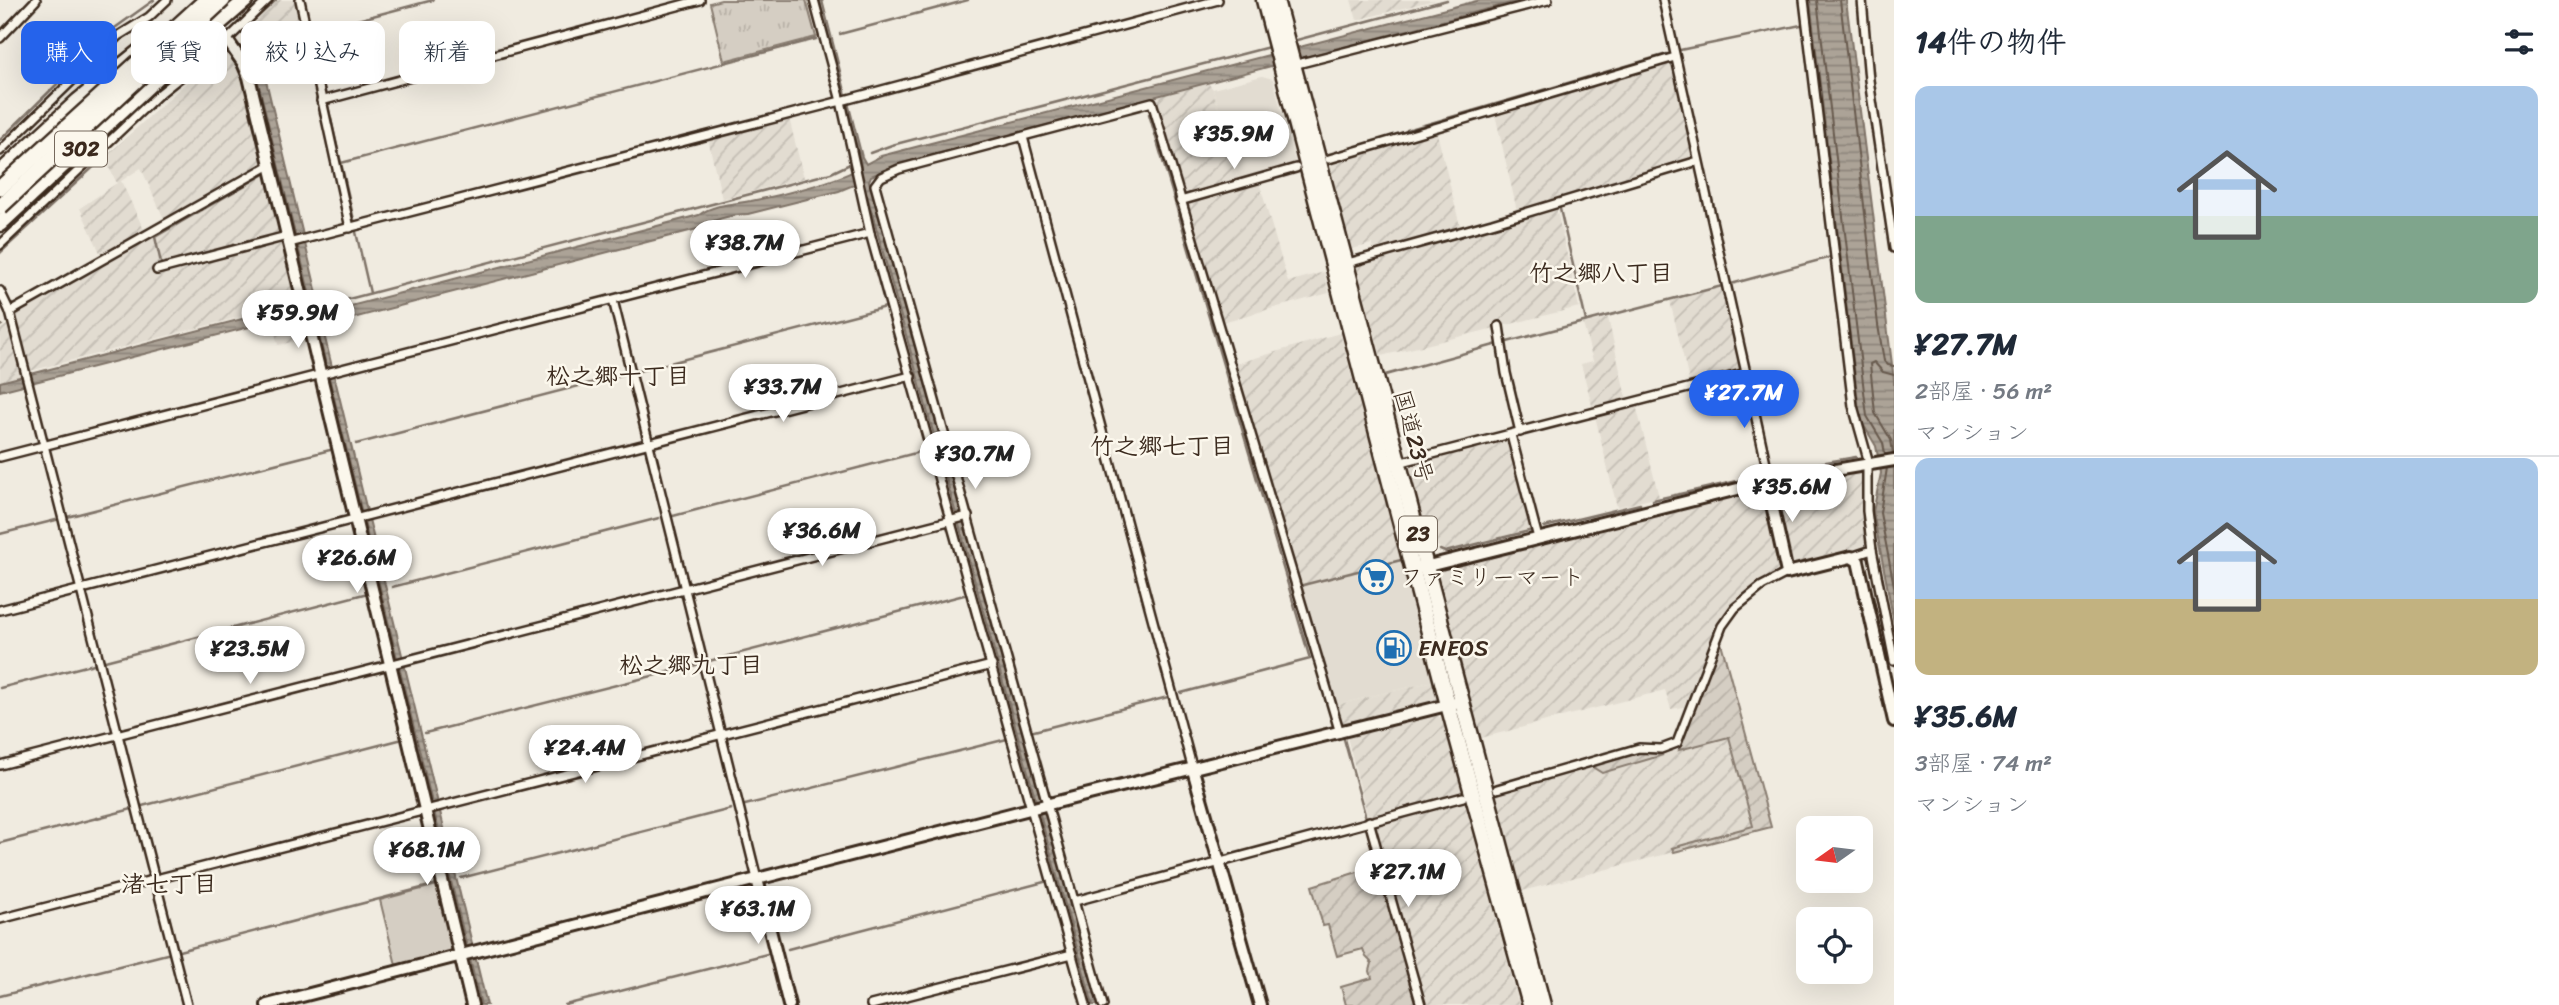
<!DOCTYPE html>
<html lang="ja">
<meta charset="utf-8">
<style>
:root{--surface:#fff;--page:#f2f2f3;--text:#1f2937;--muted:#747a83;--line:#e0e1e3;--accent:#2563eb}
body{margin:0;font-family:Sriracha,"Klee One",sans-serif;background:var(--page);color:var(--text);height:100vh;display:flex;flex-direction:column;font-size:26px;white-space:nowrap}
*{box-sizing:border-box;margin:0}
p{font-size:23px;color:var(--muted)}
.icon{flex:none;width:38px;height:38px;fill:none;stroke:currentColor;stroke-width:2;stroke-linecap:round;stroke-linejoin:round}
.map{position:relative;flex:1;overflow:hidden}
.details{display:flex;flex-direction:column;background:var(--surface);width:665px}
.details>*{flex:none}
.banner{position:absolute;left:21px;top:21px;width:665px;height:63px;display:flex;gap:14px}
.needle{width:46px;rotate:256deg}
.tools{position:absolute;left:1796px;top:816px;display:grid;gap:14px}
.tools a{display:grid;place-items:center;width:77px;height:77px;border-radius:14px;background:var(--surface);box-shadow:0 7px 28px #0002;font-size:35px}
.price{position:absolute;translate:-50% -60px;padding:0 16px;border-radius:24px;background:#fff;color:#222;font-size:23px;line-height:46px;filter:drop-shadow(0 2px 4px #0008)}
.price::after{content:'';position:absolute;left:50%;top:42px;width:21px;height:16px;margin-left:-10px;background:inherit;clip-path:polygon(0 0,100% 0,50% 100%)}
.price.current{background:var(--accent);color:#fff}
ul{padding:0;list-style:none}
li{display:grid;align-content:center;gap:14px;height:371px;padding:0 21px}
li+li{border-top:2px solid var(--line)}
li span{display:grid;place-items:center;height:217px;border-radius:14px;color:#555}
li>.icon{margin-inline-start:auto}
span .icon{width:126px;height:126px;fill:#fffc;stroke-width:1}
li b{font-size:30px}
h2{display:flex;justify-content:space-between;align-items:center;height:84px;padding:0 21px;font-size:30px}
.chip{padding:0 24px;border-radius:14px;background:var(--surface);box-shadow:0 7px 28px #0002;font-size:24px;line-height:63px}
.chip.current{background:var(--accent);color:#fff}
main{display:flex;flex:1;min-height:0}
.map>svg:first-child{display:block}
.built{fill:#e2dcd1}
.industrial{fill:url(#industrial-furrows)}
.grass{fill:#d5cec3;stroke:#887c70;stroke-width:2}
.park{fill:url(#park-tufts);stroke:#887c70;stroke-width:2}
.garden{fill:url(#garden-furrows);stroke:#887c70;stroke-width:2}
.water{fill:url(#water-rules);stroke:#7f7367;stroke-width:2}
.lines{fill:none;stroke-linecap:round;stroke-linejoin:round}
.shore{stroke:#685a4e;stroke-width:2}
.stream{stroke:#7f7367;stroke-width:2.5}
.street-casing{stroke:#3b2a1e;stroke-width:12}
.secondary-casing{stroke:#3b2a1e;stroke-width:16}
.highway-casing{stroke:#3b2a1e;stroke-width:19}
.street{stroke:#fbf7ec;stroke-width:7}
.secondary{stroke:#fbf7ec;stroke-width:10}
.highway{stroke:#fbf7ec;stroke-width:14}
.highway-bridge-casing{stroke:#3b2a1e;stroke-width:19;stroke-linecap:butt}
.highway-bridge{stroke:#fbf7ec;stroke-width:14}
.labels{text-anchor:middle;stroke-width:5;stroke-linejoin:round;paint-order:stroke}
.shield{fill:#fbf7ec;stroke:#75685c;stroke-width:2}
.shield-label{font-size:21px;font-weight:bold;fill:#3b2a1e}
.street-label{font-size:23px;fill:#3b2a1e;stroke:#fbf7ec}
.poi-label{font-size:23px;fill:#3b2a1e;stroke:#fbf7ec;text-anchor:start}
.neighbourhood-label{font-size:24px;font-weight:bold;fill:#3b2a1e;stroke:#fbf7ec}
</style>
<main>
<div class="map">
<svg width="1894" height="1005" viewBox="0 0 1894 1005">
<defs>
<pattern id="industrial-furrows" width="10" height="10" patternUnits="userSpaceOnUse" patternTransform="scale(1.75)"><rect width="10" height="10" fill="#e2dcd1"/><path d="M-1 1l2-2M0 10L10 0M9 11l2-2" fill="none" stroke="#c3bdb3"/></pattern>
<pattern id="park-tufts" width="24" height="20" patternUnits="userSpaceOnUse" patternTransform="scale(1.75)"><rect width="24" height="20" fill="#d5cec3"/><path d="M3 7l-1-3M5 7V3M7 7l1-3M15 17l-1-3M17 17v-4M19 17l1-3" fill="none" stroke="#b8b1a7"/></pattern>
<pattern id="garden-furrows" width="10" height="10" patternUnits="userSpaceOnUse" patternTransform="scale(1.75)"><rect width="10" height="10" fill="#d5cec3"/><path d="M-1 1l2-2M0 10L10 0M9 11l2-2" fill="none" stroke="#b8b1a7"/></pattern>
<pattern id="water-rules" width="6" height="5" patternUnits="userSpaceOnUse" patternTransform="scale(1.75)"><rect width="6" height="5" fill="#aca397"/><path d="M0 2.5h6" fill="none" stroke="#8d857b"/></pattern>
</defs>
<rect width="100%" height="100%" fill="#f0ebe0"/>
<filter id="ink" filterUnits="userSpaceOnUse"><feTurbulence type="fractalNoise" baseFrequency=".0143" numOctaves="2"/><feDisplacementMap in="SourceGraphic" scale="14" xChannelSelector="R" yChannelSelector="G"/><feConvolveMatrix kernelMatrix="1 2 1 2 8 2 1 2 1" color-interpolation-filters="sRGB"/></filter>
<g filter="url(#ink)">
<g class="built">
<path d="M1262 76 1273 79 1296 165 1238 180 1213 89Z"/>
<path d="M1402 561 1434 681 1336 705 1299 588Z"/>
</g>
<g class="industrial">
<path d="M272 0H296L303 33 257 45 251 19Z"/>
<path d="M1351 0H1435L1357 20Z"/>
<path d="M223 49 243 78 262 162 261 166 165 221 141 168 121 181 145 232 102 257 80 208 117 183 104 158Z"/>
<path d="M1674 62 1693 154 1690 159 1517 211 1495 114Z"/>
<path d="M1207 82 1213 89 1238 180 1196 194 1195 192 1184 195 1155 98Z"/>
<path d="M789 118 804 178 722 199 708 139Z"/>
<path d="M1437 133 1460 226 1373 249 1372 244 1352 249 1329 162Z"/>
<path d="M263 173 267 175 280 232 276 236 158 267 160 273 277 242 282 243 295 303 30 371 16 314Z"/>
<path d="M1259 182 1288 282 1324 272 1329 293 1219 323 1185 204Z"/>
<path d="M1556 207 1579 307 1381 356 1356 264Z"/>
<path d="M1724 287 1742 370 1690 385 1670 301Z"/>
<path d="M301 317 307 339 278 345 272 321Z"/>
<path d="M1608 318 1627 401 1593 409 1581 364 1593 361 1583 324Z"/>
<path d="M7 325 20 376 0 382V329Z"/>
<path d="M1340 333 1402 561 1299 588 1232 365Z"/>
<path d="M1636 405 1659 497 1617 507 1595 416Z"/>
<path d="M1507 440 1510 441 1532 529 1445 551 1428 540 1409 465Z"/>
<path d="M1857 469 1862 475 1867 538 1864 546 1797 564 1792 561 1775 487 1776 483Z"/>
<path d="M1758 490 1764 493 1782 566 1778 573 1765 579 1738 600 1716 627 1684 707 1671 709 1665 690 1481 738 1438 582 1443 570 1448 566Z"/>
<path d="M1720 639 1771 827 1522 891 1496 792 1641 752 1662 755 1679 750Z"/>
<path d="M1434 681 1438 697 1434 703 1342 727 1336 705Z"/>
<path d="M1436 715 1444 720 1463 793 1368 818 1347 737Z"/>
<path d="M1464 800 1519 1005H1426L1374 824Z"/>
</g>
<path class="grass" d="M437 885 453 947 449 952 396 965 380 900Z"/>
<path class="park" d="M721 0H806L816 37 724 61 710 3Z"/>
<g class="garden">
<path d="M1720 639 1771 827 1674 852 1672 848 1753 826 1729 737 1679 750Z"/>
<path d="M1641 752 1663 755 1602 773 1591 766Z"/>
<path d="M1377 866 1417 1005H1346L1341 987 1372 978 1370 971 1372 963 1366 957 1363 949 1337 956 1328 925 1323 926 1312 886Z"/>
</g>
<g class="water">
<path d="M819 0H822L862 157 866 164 881 156 1480 0H1522L899 164 871 176 869 181 1098 1005H1093L863 181 839 191 748 214C731 215 715 218 701 228L326 325 324 334 334 375 487 1005H481L314 315 269 322 0 391V382L269 312 312 304 245 28 252 22 319 302 328 312 699 215C714 204 733 204 751 201 777 196 840 181 861 167L860 159Z"/>
<path d="M1810 0H1846L1894 380V622L1873 512 1881 473 1876 446 1860 419Z"/>
</g>
<g class="lines">
<g class="shore">
<path d="M1817 0 1867 416 1883 443 1885 454"/>
<path d="M1840 0 1878 325 1884 361 1888 365 1894 366"/>
<path d="M1893 453 1891 440 1875 413 1870 364 1874 362 1883 372 1894 375"/>
<path d="M1887 468 1880 513 1894 586"/>
</g>
<g class="stream">
<path d="M252 22 276 0"/>
<path d="M316 31 433 0"/>
<path d="M840 34 968 0"/>
<path d="M1293 41 1447 0"/>
<path d="M1680 50 1801 25"/>
<path d="M321 76 325 92"/>
<path d="M328 106 354 220"/>
<path d="M1149 114 1310 659 1181 693"/>
<path d="M1407 130 1667 54"/>
<path d="M0 140 112 30 154 0"/>
<path d="M870 153 892 145 1269 47"/>
<path d="M341 163 816 39"/>
<path d="M1560 209 1586 321"/>
<path d="M356 232 370 293"/>
<path d="M0 253 101 160"/>
<path d="M161 263 155 237 263 175"/>
<path d="M1731 284 1831 257"/>
<path d="M322 306 831 173 850 164"/>
<path d="M0 326 2 325"/>
<path d="M1507 342 1722 286"/>
<path d="M635 372 886 307"/>
<path d="M1385 375 1498 344"/>
<path d="M356 444 625 374"/>
<path d="M1774 471 1856 457"/>
<path d="M1653 500 1764 475"/>
<path d="M673 516 927 450"/>
<path d="M67 517 330 450"/>
<path d="M1544 527 1640 504"/>
<path d="M0 534 56 520"/>
<path d="M1440 550 1445 552 1529 531"/>
<path d="M1303 585 1401 560"/>
<path d="M392 587 659 518"/>
<path d="M105 661 364 594"/>
<path d="M709 661 968 594"/>
<path d="M0 688 94 664"/>
<path d="M1034 731 1168 697"/>
<path d="M425 733 696 665"/>
<path d="M1344 739 1366 818"/>
<path d="M745 805 1007 739"/>
<path d="M142 806 399 740"/>
<path d="M0 843 132 809"/>
<path d="M461 878 731 809"/>
<path d="M788 949 1048 881"/>
<path d="M179 951 437 884"/>
<path d="M0 996 167 954"/>
<path d="M565 1005 767 954"/>
</g>
<g class="street-casing">
<g id="street">
<path d="M300 0 350 228"/>
<path d="M814 0 841 101 870 233 1086 1005"/>
<path d="M1663 0 1770 481"/>
<path d="M1804 0 1853 406 1869 463"/>
<path d="M1862 0 1869 80 1894 248"/>
<path d="M0 38 36 0"/>
<path d="M1293 65 1548 0"/>
<path d="M321 101 700 0"/>
<path d="M1023 137 1193 770"/>
<path d="M0 151 118 36 149 17 167 0"/>
<path d="M1329 159 1675 57"/>
<path d="M1180 201 1296 168"/>
<path d="M289 243 841 101 1218 0"/>
<path d="M0 245 158 95 227 40 268 0"/>
<path d="M1344 264 1492 223 1698 161"/>
<path d="M157 270 287 236"/>
<path d="M0 291 10 312 187 1005"/>
<path d="M613 300 757 879"/>
<path d="M10 312 270 165"/>
<path d="M1499 326 1506 373 1520 432"/>
<path d="M1511 435 1538 538"/>
<path d="M0 457 870 233"/>
<path d="M1398 463 1746 373"/>
<path d="M1872 550 1894 661"/>
<path d="M1851 557 1872 550 1867 511V463"/>
<path d="M0 610 911 376"/>
<path d="M0 765 968 516"/>
<path d="M1497 789 1639 748 1661 749 1677 743 1722 626 1735 608 1762 586 1787 573"/>
<path d="M1369 821 1421 1005"/>
<path d="M1075 901 1463 797"/>
<path d="M0 919 992 665"/>
<path d="M871 1005 1072 954"/>
<path d="M1103 1005 875 185 881 177 899 169 1152 102 1340 733"/>
</g>
</g>
<g class="secondary-casing">
<g id="secondary">
<path d="M227 40 243 63 249 77 472 1005"/>
<path d="M1767 482 1787 573 1851 557 1858 561 1894 721"/>
<path d="M1420 568 1770 481 1894 460"/>
<path d="M1193 770 1260 1005"/>
<path d="M757 879 789 1005"/>
<path d="M267 1005 1049 804 1455 703"/>
</g>
</g>
<g class="highway-casing">
<g id="highway">
<path d="M1264 0 1448 705 1530 1005"/>
<path d="M1276 0C1363 336 1454 670 1543 1005"/>
<path d="M0 173 78 101 150 43"/>
<path d="M0 224 161 74 246 0"/>
</g>
</g>
<use href="#street" class="street"/>
<use href="#secondary" class="secondary"/>
<use href="#highway" class="highway"/>
<g class="highway-bridge-casing">
<g id="highway-bridge">
<path d="M0 188 206 0"/>
<path d="M0 207 223 0"/>
</g>
</g>
<use href="#highway-bridge" class="highway-bridge"/>
</g>
</g>
<defs>
<g id="supermarket-ring" transform="scale(1.75)"><circle r="9.5" fill="#fbf7ec" stroke="#1f6fb2" stroke-width="1.5"/><path d="M-6-5.5h2.5l.6 2H6L4.5 2H-2.5L-4.4-4H-6ZM-1.5 3.2a1.3 1.3 0 1 0 .1 0ZM3 3.2a1.3 1.3 0 1 0 .1 0Z" fill="#1f6fb2"/></g>
<g id="fuel-ring" transform="scale(1.75)"><circle r="9.5" fill="#fbf7ec" stroke="#1f6fb2" stroke-width="1.5"/><path d="M-5.5-6h7V0h2V4h1.3V-2.5L3-4.5l.8-.8L6-3V5H2.5V1h-1V6h-7ZM-4.2-4.7v3.2H.2V-4.7Z" fill="#1f6fb2"/></g>
</defs>
<g fill-rule="evenodd">
<use href="#supermarket-ring" x="1376" y="577"/>
<use href="#fuel-ring" x="1394" y="648"/>
</g>
<g class="labels">
<g class="shield">
<rect x="55" y="131.5" width="52" height="35" rx="5"/>
<rect x="1399" y="516.5" width="38" height="35" rx="5"/>
</g>
<g class="shield-label">
<text x="81" y="156">302</text>
<text x="1418" y="541">23</text>
</g>
<g class="street-label">
<text transform="translate(1414 436) rotate(75)" y="8">国道23号</text>
</g>
<g class="poi-label">
<text x="1400" y="585">ファミリーマート</text>
<text x="1418" y="656">ENEOS</text>
</g>
<g class="neighbourhood-label">
<text x="1601" y="281">竹之郷八丁目</text>
<text x="618" y="384">松之郷十丁目</text>
<text x="1162" y="454">竹之郷七丁目</text>
<text x="691" y="673">松之郷九丁目</text>
<text x="169" y="892">渚七丁目</text>
</g>
</g>
</svg>
<div class="tools">
<a><svg class="needle" viewBox="-14 -14 28 28"><path d="M0-13l5 13h-10z" fill="#e53935"/><path d="M0 13l5-13h-10z" fill="#747a83"/></svg></a>
<a><svg class="icon" aria-label="locate" viewBox="0 0 24 24"><circle cx="12" cy="12" r="6"/><path d="M12 2v4M12 18v4M2 12h4M18 12h4"/></svg></a>
</div>
<b class="price" style="left:1234px;top:171px">¥35.9M</b>
<b class="price" style="left:745px;top:280px">¥38.7M</b>
<b class="price" style="left:298px;top:350px">¥59.9M</b>
<b class="price" style="left:783px;top:424px">¥33.7M</b>
<b class="price current" style="left:1744px;top:430px">¥27.7M</b>
<b class="price" style="left:975px;top:491px">¥30.7M</b>
<b class="price" style="left:1792px;top:524px">¥35.6M</b>
<b class="price" style="left:822px;top:568px">¥36.6M</b>
<b class="price" style="left:357px;top:595px">¥26.6M</b>
<b class="price" style="left:250px;top:686px">¥23.5M</b>
<b class="price" style="left:585px;top:785px">¥24.4M</b>
<b class="price" style="left:427px;top:887px">¥68.1M</b>
<b class="price" style="left:1408px;top:909px">¥27.1M</b>
<b class="price" style="left:758px;top:946px">¥63.1M</b>
<div class="banner">
<a class="chip current">購入</a>
<a class="chip">賃貸</a>
<a class="chip">絞り込み</a>
<a class="chip">新着</a>
</div>
</div>
<section class="details">
<h2>14件の物件<svg class="icon" aria-label="filters" viewBox="0 0 24 24"><path d="M4 7h16M4 17h16"/><circle cx="9" cy="7" r="2"/><circle cx="15" cy="17" r="2"/></svg></h2>
<ul>
<li><span style="background:linear-gradient(#a9c7e8 60%,#7fa58c 0)"><svg class="icon" aria-label="home" viewBox="0 0 24 24"><path d="M3 11l9-7 9 7M6 9v11h12V9"/></svg></span><div><b>¥27.7M</b><p>2部屋 · 56 m²</p><p>マンション</p></div></li>
<li><span style="background:linear-gradient(#a9c7e8 65%,#c2b280 0)"><svg class="icon" aria-label="home" viewBox="0 0 24 24"><path d="M3 11l9-7 9 7M6 9v11h12V9"/></svg></span><div><b>¥35.6M</b><p>3部屋 · 74 m²</p><p>マンション</p></div></li>
</ul>
</section>
</main>
